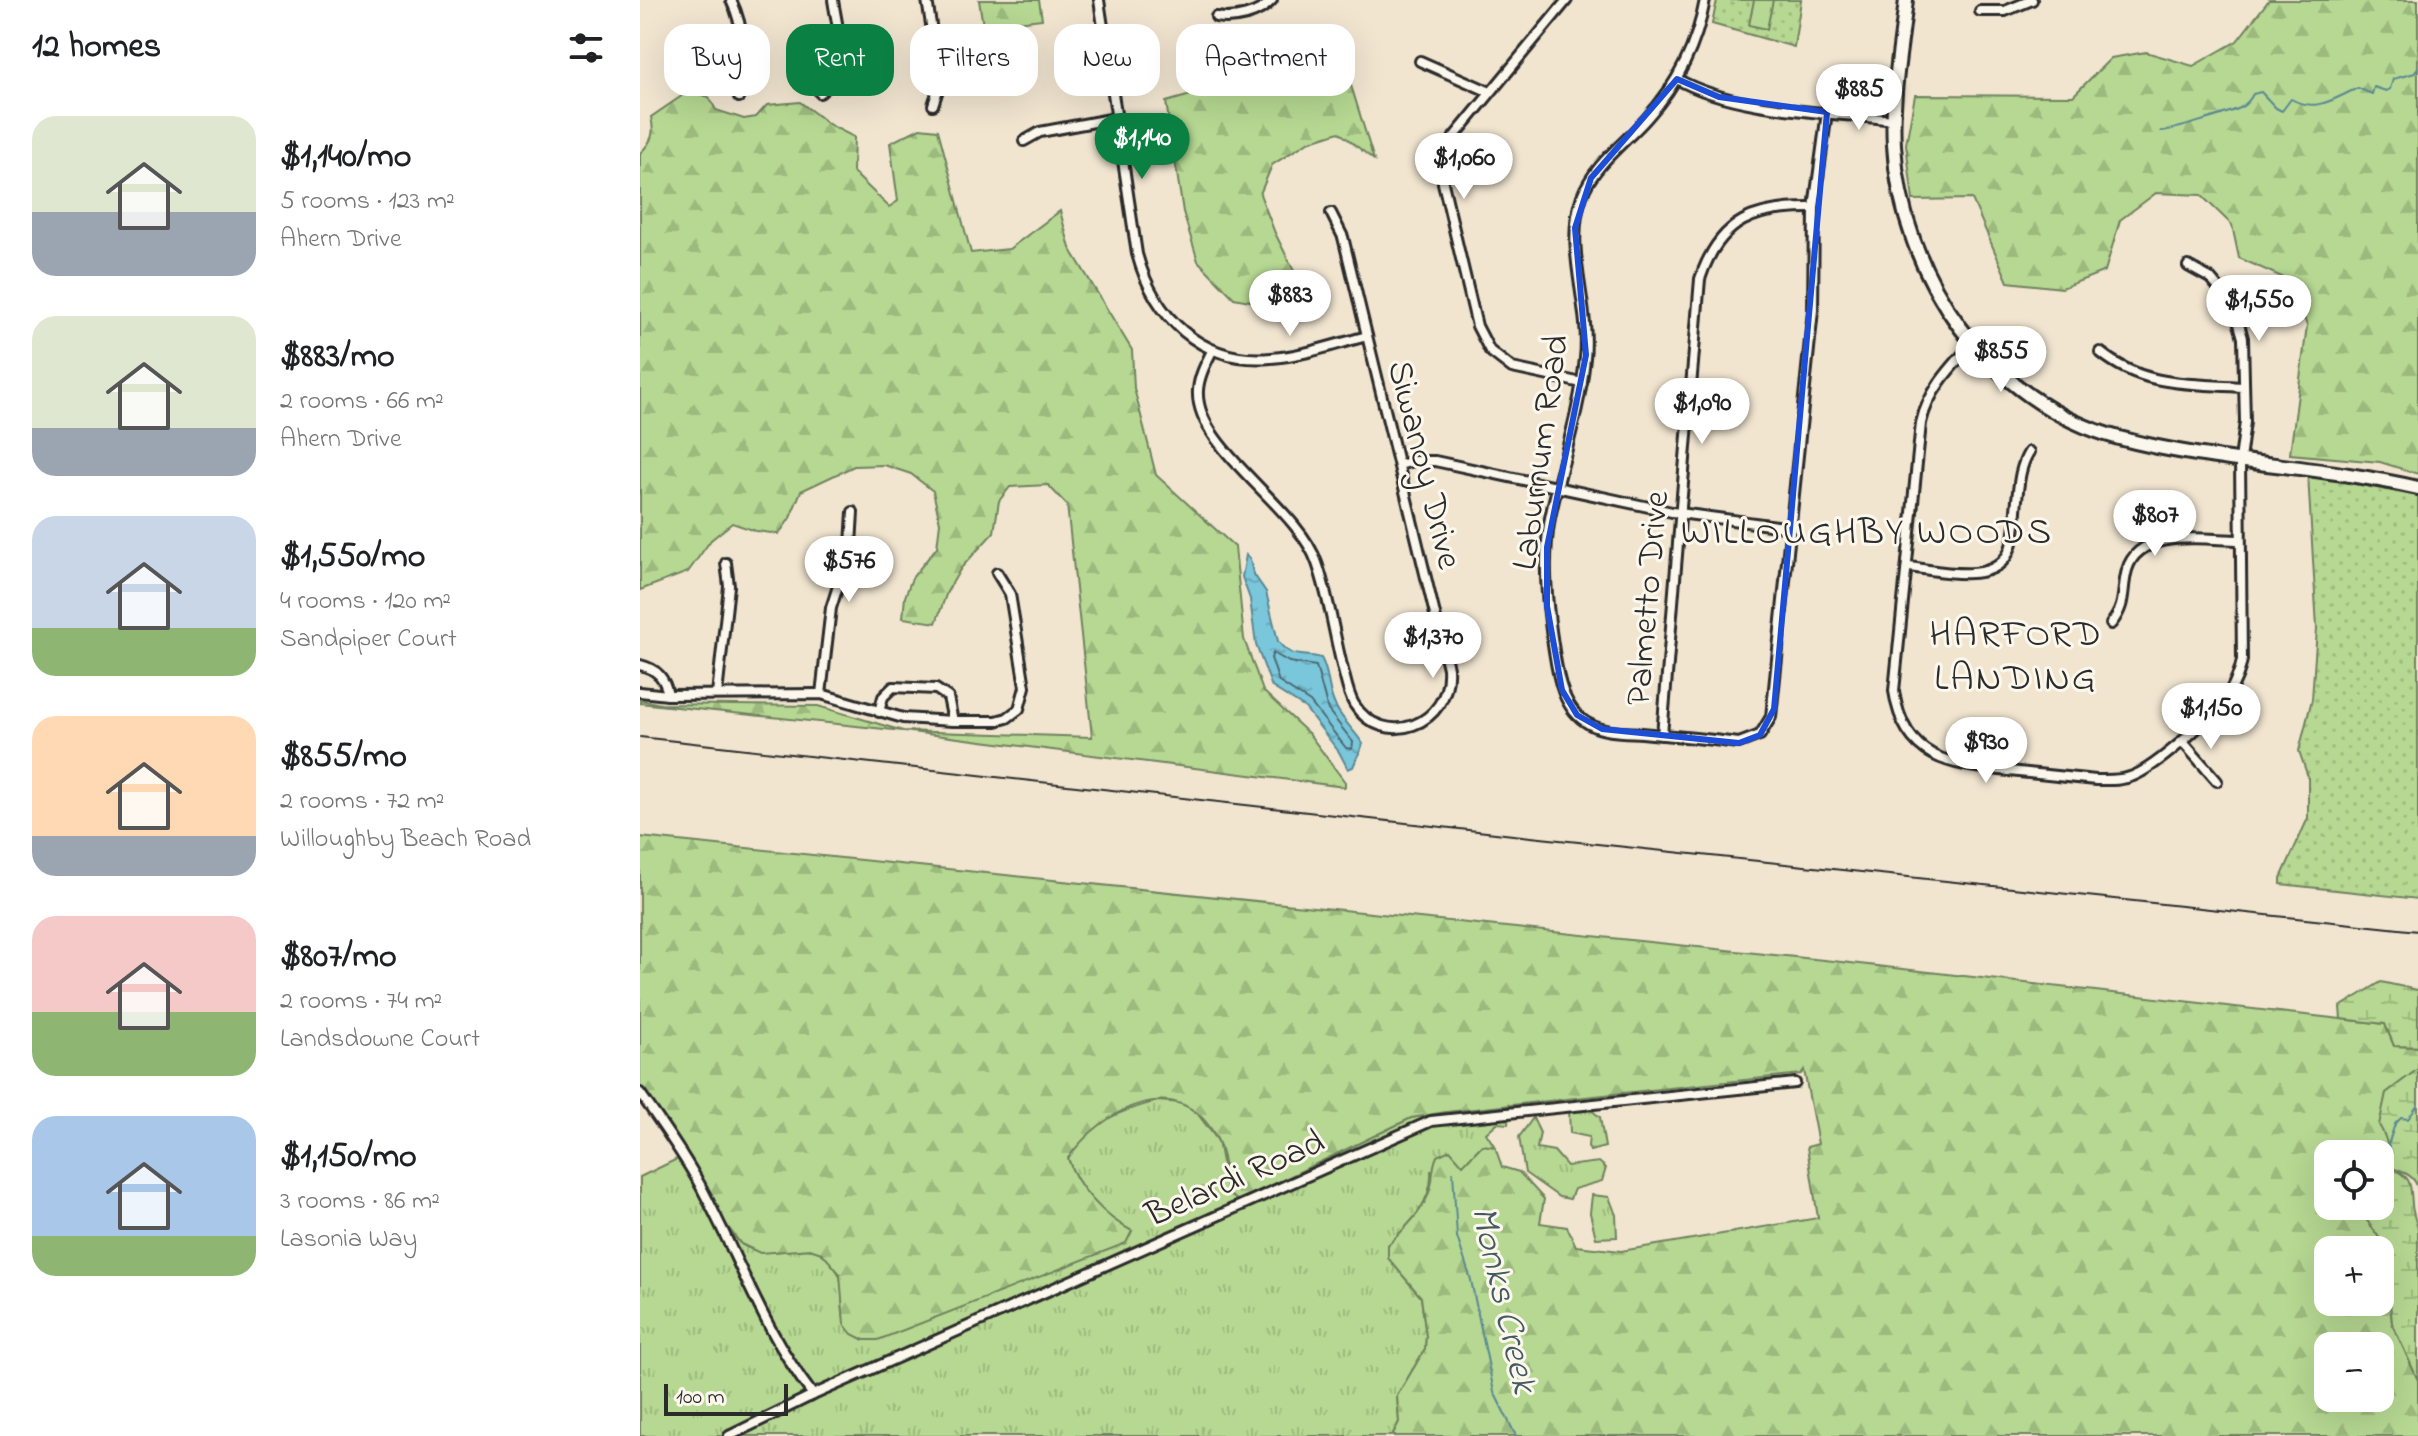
<!DOCTYPE html>
<meta charset="utf-8">
<style>
:root{--surface:#fff;--page:#f6f6f6;--text:#202124;--muted:#757577;--accent:#0b8043}
body{margin:0;font-family:"Indie Flower",sans-serif;background:var(--page);color:var(--text);height:100vh;display:flex;flex-direction:column;font-size:30px;white-space:nowrap}
*{box-sizing:border-box;margin:0}
p{font-size:26px;color:var(--muted)}
.icon{flex:none;width:44px;height:44px;fill:none;stroke:currentColor;stroke-width:2;stroke-linecap:round;stroke-linejoin:round}
.map{position:relative;flex:1;overflow:hidden}
.details{display:flex;flex-direction:column;background:var(--surface);width:640px}
.details>*{flex:none}
.banner{position:absolute;left:24px;top:24px;width:760px;height:72px;display:flex;gap:16px}
.fabs{position:absolute;left:1674px;top:1140px;display:grid;gap:16px}
.fabs a{display:grid;place-items:center;width:80px;height:80px;border-radius:16px;background:var(--surface);box-shadow:0 8px 32px #0002;font-size:40px}
.scale{position:absolute;left:24px;bottom:20px;width:124px;box-sizing:border-box;padding-left:8px;border:4px solid #2b2b2b;border-top:0;font-size:22px;line-height:28px;white-space:nowrap;color:#2b2b2b;-webkit-text-stroke:6px #fbf7ec;paint-order:stroke}
.price{position:absolute;translate:-50% -68px;padding:0 18px;border-radius:28px;background:#fff;color:#222;font-size:26px;line-height:52px;filter:drop-shadow(0 2px 4px #0008)}
.price::after{content:'';position:absolute;left:50%;top:48px;width:24px;height:18px;margin-left:-12px;background:inherit;clip-path:polygon(0 0,100% 0,50% 100%)}
.price.on{background:var(--accent);color:#fff}
ul{padding:0;list-style:none}
li{display:flex;align-items:center;gap:24px;height:200px;padding:0 32px}
li span{display:grid;place-items:center;flex:none;width:224px;height:160px;border-radius:24px;color:#555}
li>.icon{margin-inline-start:auto}
span .icon{width:96px;height:96px;fill:#fffc;stroke-width:1}
li b{font-size:34px}
h2{display:flex;justify-content:space-between;align-items:center;height:96px;padding:0 32px;font-size:34px}
.tag{padding:0 28px;border-radius:24px;background:var(--surface);box-shadow:0 8px 32px #0002;font-size:28px;line-height:72px}
.tag.on{background:var(--accent);color:#fff}
main{display:flex;flex:1;min-height:0}
.map>svg:first-child{display:block}
.grass{fill:url(#grass-tufts);stroke:#70825e;stroke-width:2}
.forest{fill:url(#forest-firs);stroke:#70825e;stroke-width:2;fill-rule:evenodd}
.wetland{fill:url(#wetland-marsh);stroke:#70825e;stroke-width:2}
.park{fill:url(#park-dots);stroke:#70825e;stroke-width:2}
.garden{fill:#b6d892;stroke:#70825e;stroke-width:2}
.water{fill:url(#water-ripples);stroke:#5a8894;stroke-width:2}
.lines{fill:none;stroke-linecap:round;stroke-linejoin:round}
.shore{stroke:#4b6971;stroke-width:2}
.stream{stroke:#5a8894;stroke-width:2}
.street-casing{stroke:#2b2b2b;stroke-width:14}
.secondary-casing{stroke:#2b2b2b;stroke-width:18}
.street{stroke:#fbf7ec;stroke-width:8}
.secondary{stroke:#fbf7ec;stroke-width:12}
.rail{stroke:#2b2b2b;stroke-width:2}
.marked{fill:none;stroke:#1d4ed8;stroke-width:6;stroke-linejoin:round}
.labels{text-anchor:middle;stroke-width:6;stroke-linejoin:round;paint-order:stroke}
.street-label{font-size:36px;fill:#2b2b2b;stroke:#fbf7ec}
.neighbourhood-label{font-size:38px;letter-spacing:2px;fill:#2b2b2b;stroke:#fbf7ec}
.water-label{font-size:38px;font-style:italic;fill:#435a60;stroke:#fbf7ec}
</style>
<main>
<section class="details">
<h2>12 homes<svg class="icon" aria-label="filters" viewBox="0 0 24 24"><path d="M4 7h16M4 17h16"/><circle cx="9" cy="7" r="2"/><circle cx="15" cy="17" r="2"/></svg></h2>
<ul>
<li><span style="background:linear-gradient(#dfe7d0 60%,#9aa5b1 0)"><svg class="icon" aria-label="home" viewBox="0 0 24 24"><path d="M3 11l9-7 9 7M6 9v11h12V9"/></svg></span><div><b>$1,140/mo</b><p>5 rooms · 123 m²</p><p>Ahern Drive</p></div></li>
<li><span style="background:linear-gradient(#dfe7d0 70%,#9aa5b1 0)"><svg class="icon" aria-label="home" viewBox="0 0 24 24"><path d="M3 11l9-7 9 7M6 9v11h12V9"/></svg></span><div><b>$883/mo</b><p>2 rooms · 66 m²</p><p>Ahern Drive</p></div></li>
<li><span style="background:linear-gradient(#c9d6e8 70%,#8fb573 0)"><svg class="icon" aria-label="home" viewBox="0 0 24 24"><path d="M3 11l9-7 9 7M6 9v11h12V9"/></svg></span><div><b>$1,550/mo</b><p>4 rooms · 120 m²</p><p>Sandpiper Court</p></div></li>
<li><span style="background:linear-gradient(#ffd9b3 75%,#9aa5b1 0)"><svg class="icon" aria-label="home" viewBox="0 0 24 24"><path d="M3 11l9-7 9 7M6 9v11h12V9"/></svg></span><div><b>$855/mo</b><p>2 rooms · 72 m²</p><p>Willoughby Beach Road</p></div></li>
<li><span style="background:linear-gradient(#f6c9c9 60%,#8fb573 0)"><svg class="icon" aria-label="home" viewBox="0 0 24 24"><path d="M3 11l9-7 9 7M6 9v11h12V9"/></svg></span><div><b>$807/mo</b><p>2 rooms · 74 m²</p><p>Landsdowne Court</p></div></li>
<li><span style="background:linear-gradient(#a9c7e8 75%,#8fb573 0)"><svg class="icon" aria-label="home" viewBox="0 0 24 24"><path d="M3 11l9-7 9 7M6 9v11h12V9"/></svg></span><div><b>$1,150/mo</b><p>3 rooms · 86 m²</p><p>Lasonia Way</p></div></li>
</ul>
</section>
<div class="map">
<svg width="1778" height="1436" viewBox="0 0 1778 1436">
<defs>
<pattern id="grass-tufts" width="24" height="20" patternUnits="userSpaceOnUse" patternTransform="scale(2)"><rect width="24" height="20" fill="#b6d892"/><path d="M3 7l-1-3M5 7V3M7 7l1-3M15 17l-1-3M17 17v-4M19 17l1-3" fill="none" stroke="#9dba7e"/></pattern>
<pattern id="forest-firs" width="22" height="20" patternUnits="userSpaceOnUse" patternTransform="scale(2)"><rect width="22" height="20" fill="#b6d892"/><path d="M5 1l3.5 6h-7zM16 11l3.5 6h-7z" fill="#9dba7e"/></pattern>
<pattern id="wetland-marsh" width="20" height="14" patternUnits="userSpaceOnUse" patternTransform="scale(2)"><rect width="20" height="14" fill="#b6d892"/><path d="M1 5h8M5 5V1M11 12h8M15 12V8" fill="none" stroke="#9dba7e"/></pattern>
<pattern id="park-dots" width="8" height="8" patternUnits="userSpaceOnUse" patternTransform="scale(2)"><rect width="8" height="8" fill="#b6d892"/><path d="M2 2h.1M6 6h.1" fill="none" stroke="#9dba7e" stroke-width="1.8" stroke-linecap="round"/></pattern>
<pattern id="water-ripples" width="26" height="14" patternUnits="userSpaceOnUse" patternTransform="scale(2)"><rect width="26" height="14" fill="#7ac6da"/><path d="M2 4q2-2 4 0t4 0M15 11q2-2 4 0t4 0" fill="none" stroke="#6aaabb"/></pattern>
</defs>
<rect width="100%" height="100%" fill="#f1e5d0"/>
<filter id="ink" filterUnits="userSpaceOnUse"><feTurbulence type="fractalNoise" baseFrequency=".0125" numOctaves="2"/><feDisplacementMap in="SourceGraphic" scale="16" xChannelSelector="R" yChannelSelector="G"/><feConvolveMatrix kernelMatrix="1 2 1 2 8 2 1 2 1" color-interpolation-filters="sRGB"/></filter>
<g filter="url(#ink)">
<g class="grass">
<path d="M517 1101 543 1103 554 1109 578 1141 588 1194 599 1201 771 1118 806 1112 805 1121 869 1116 868 1124 857 1123 846 1133 855 1147 842 1145 823 1165 791 1171C793 1202 769 1225 748 1245V1258L781 1297 786 1336 785 1349 757 1396 759 1422 752 1436H0V1177L37 1159C50 1176 90 1238 104 1246 131 1262 168 1238 186 1257 191 1263 198 1270 200 1277 207 1304 193 1326 224 1340L491 1231C466 1218 435 1186 428 1158 455 1120 473 1113 517 1101Z"/>
<path d="M929 1110H951L960 1117 965 1147 950 1151 948 1146 949 1137 930 1133Z"/>
<path d="M893 1118 900 1133 897 1148 914 1151 927 1166 959 1162 966 1168 962 1181 934 1189 930 1199 919 1197 885 1173 879 1137Z"/>
<path d="M952 1195 969 1197 976 1215 977 1237 956 1238 950 1213Z"/>
</g>
<g class="forest">
<path d="M339 0H399L402 19 343 26Z"/>
<path d="M1629 0H1778V474L1740 462 1650 454 1667 326 1651 281 1599 258 1592 225 1561 195 1516 193 1480 220 1465 271 1422 288 1368 282 1332 199 1273 200 1266 144 1275 95 1433 96 1471 58 1506 52 1553 66 1597 41Z"/>
<path d="M701 53 734 160 699 132 668 142 632 165 620 194 635 233 667 297 631 305 594 298 558 261 543 212 526 102Z"/>
<path d="M49 91 69 97 76 110 104 119 116 117 127 105 160 102 190 125 214 137 213 172 249 207 258 201 250 143 280 128 298 130 331 253 369 249 420 211 430 248 492 350 494 388 516 475 595 547 604 639 623 691 669 734 705 782V787L263 731 0 703V700L21 704 178 706 263 731 452 737 427 505 408 485 370 487 359 501 354 532 321 568 307 592 296 623 263 618 265 597 272 578 297 547 300 523 293 491 271 474 244 465 214 466 161 491 150 518 139 534 116 531 92 523 71 540 48 572 0 590V153C12 142 15 133 11 117Z"/>
<path d="M0 837 1193 961 1745 1024 1754 1046 1778 1047V1069L1746 1093 1740 1125C1748 1140 1752 1153 1740 1168V1154H1688V1206H1717L1745 1246 1752 1323 1778 1380V1436H752L759 1422 757 1396 785 1349 786 1336 781 1297 748 1258V1245C766 1227 788 1208 792 1181 793 1171 793 1165 797 1156L810 1150 823 1165 842 1145 855 1147 862 1167 879 1172 904 1199 900 1223 927 1227 936 1246 981 1251 1178 1218 1167 1147 1178 1144 1164 1070 1161 1074 806 1112 771 1118 599 1201 588 1194C585 1178 585 1154 577 1139 540 1067 463 1109 428 1158 435 1186 466 1218 492 1231L486 1243 238 1340H224L212 1334 204 1324 200 1274 182 1253 170 1249 120 1253 101 1244 66 1198 0 1093ZM1688 1250H1740V1302H1688ZM1688 1346H1740V1398H1688Z"/>
</g>
<g class="wetland">
<path d="M1741 982 1778 990V1047L1754 1046 1745 1024 1701 1019 1700 1007Z"/>
<path d="M1778 1069V1189C1775 1175 1763 1172 1752 1168 1773 1179 1770 1183 1772 1204 1772 1212 1776 1221 1778 1229V1380L1752 1323 1745 1246 1717 1206H1740V1168C1752 1153 1748 1140 1739 1125L1746 1093Z"/>
</g>
<g class="park">
<path d="M1077 0H1161L1154 47 1072 24Z"/>
<path d="M1668 475 1778 496V899L1641 884V878L1668 818V777L1659 751 1672 699 1677 628Z"/>
</g>
<path class="garden" d="M1114 0H1133L1127 29 1109 25Z"/>
<path class="water" d="M606 555 610 559 613 573 626 592 638 641C650 659 663 653 681 658 690 673 687 692 696 707 703 721 715 731 723 744L713 767 708 769 699 752 665 708 632 687 616 645 610 599 602 577Z"/>
<g class="lines">
<path class="shore" d="M633 653 649 662 676 666 688 710 713 742 712 749 706 748 670 702 639 682 631 658Z"/>
<g class="stream">
<path d="M1521 131C1528 132 1592 112 1600 108 1607 104 1610 100 1613 94L1621 92 1636 108 1642 111 1651 99C1676 113 1693 99 1718 88L1732 94 1734 87 1746 91 1750 89 1753 79 1775 73 1778 67"/>
<path d="M1750 1168 1748 1165 1752 1153 1748 1145 1755 1124 1761 1118 1768 1119 1778 1105"/>
<path d="M813 1172 817 1237 831 1280 854 1392 876 1436"/>
</g>
<g class="street-casing">
<g id="street">
<path d="M91 0C103 24 110 72 99 97"/>
<path d="M287 0 299 74V87L293 105"/>
<path d="M459 0 497 254C514 317 561 364 631 358 663 356 696 344 727 336"/>
<path d="M927 0 814 137 805 159 803 183 837 326 850 351 872 368 942 383"/>
<path d="M1065 0C1057 45 1038 84 1007 118 985 143 954 164 942 196 923 248 951 305 945 358 940 412 921 465 910 518 902 563 907 606 914 651 918 677 923 710 949 724 965 733 985 732 1002 733 1035 736 1067 739 1099 743L1120 735 1131 717 1173 310 1174 208 1187 112"/>
<path d="M1340 11H1365L1392 0"/>
<path d="M576 17C594 20 619 15 632 0"/>
<path d="M780 61 850 92"/>
<path d="M1037 79C1093 111 1188 112 1254 120"/>
<path d="M180 93C211 69 198 33 193 0"/>
<path d="M384 141 400 132 476 118"/>
<path d="M1333 343C1311 367 1288 391 1281 423L1254 691C1264 760 1310 765 1369 771 1398 774 1427 777 1456 780 1468 780 1481 781 1493 776 1516 767 1575 715 1588 695 1595 683 1600 672 1602 660L1600 460 1605 422 1603 338 1595 310 1581 291 1570 278 1548 266"/>
<path d="M572 351C566 363 559 376 558 390 554 448 658 506 677 563 689 597 694 634 703 670 706 681 708 694 714 704 743 750 812 726 808 668L703 237 691 213"/>
<path d="M1460 352C1504 388 1550 383 1603 387"/>
<path d="M759 465 774 461H795L1032 512 1152 528"/>
<path d="M1268 567C1298 570 1357 587 1370 549 1376 535 1375 515 1377 500 1379 482 1380 467 1389 452"/>
<path d="M1471 624C1487 604 1481 592 1487 570 1499 527 1566 540 1600 540"/>
<path d="M0 665C17 669 25 678 28 695"/>
<path d="M0 692 28 695 181 694 263 718 313 721H356L367 718 379 709 385 687 370 594 357 573"/>
<path d="M77 694 89 586 86 563"/>
<path d="M181 694 191 608 211 545 213 512"/>
<path d="M239 712 243 697 253 687 296 689 308 697 313 721"/>
<path d="M1022 735 1060 279C1080 219 1116 207 1174 208"/>
<path d="M1542 741 1577 781"/>
<path d="M0 1093C21 1123 43 1153 60 1185 99 1258 122 1328 173 1395"/>
<path d="M89 1436 173 1395 791 1121 1155 1083"/>
</g>
</g>
<g class="secondary-casing">
<path id="secondary" d="M1266 0C1261 47 1251 97 1254 145 1261 276 1349 403 1479 438 1577 464 1680 465 1778 488"/>
</g>
<use href="#street" class="street"/>
<use href="#secondary" class="secondary"/>
<path class="rail" d="M0 737 891 837 1778 931"/>
</g>
</g>
<path class="marked" d="M1037 79 1079 97 1187 112 1134 709 1120 735 1099 743 962 729 937 715 922 690 907 606V547L946 355 935 228 951 178Z"/>
<g class="labels">
<g class="street-label">
<text transform="translate(898 452) rotate(-82)" y="13">Laburnum Road</text>
<text transform="translate(787 464) rotate(76)" y="13">Siwanoy Drive</text>
<text transform="translate(1005 598) rotate(-85)" y="13">Palmetto Drive</text>
<text transform="translate(594 1176) rotate(-24)" y="13">Belardi Road</text>
</g>
<g class="neighbourhood-label">
<text x="1227" y="543">WILLOUGHBY WOODS</text>
<text x="1376" y="645">HARFORD<tspan x="1376" dy="44">LANDING</tspan></text>
</g>
<g class="water-label">
<text transform="translate(866 1299) rotate(77)" y="13">Monks Creek</text>
</g>
</g>
</svg>
<div class="fabs">
<a><svg class="icon" aria-label="locate" viewBox="0 0 24 24"><circle cx="12" cy="12" r="6"/><path d="M12 2v4M12 18v4M2 12h4M18 12h4"/></svg></a>
<a>+</a>
<a>−</a>
</div>
<div class="scale">100 m</div>
<b class="price" style="left:1219px;top:132px">$885</b>
<b class="price on" style="left:502px;top:181px">$1,140</b>
<b class="price" style="left:824px;top:201px">$1,060</b>
<b class="price" style="left:650px;top:338px">$883</b>
<b class="price" style="left:1619px;top:343px">$1,550</b>
<b class="price" style="left:1361px;top:394px">$855</b>
<b class="price" style="left:1062px;top:446px">$1,090</b>
<b class="price" style="left:1515px;top:558px">$807</b>
<b class="price" style="left:209px;top:604px">$576</b>
<b class="price" style="left:793px;top:680px">$1,370</b>
<b class="price" style="left:1571px;top:751px">$1,150</b>
<b class="price" style="left:1346px;top:785px">$930</b>
<div class="banner">
<a class="tag">Buy</a>
<a class="tag on">Rent</a>
<a class="tag">Filters</a>
<a class="tag">New</a>
<a class="tag">Apartment</a>
</div>
</div>
</main>
